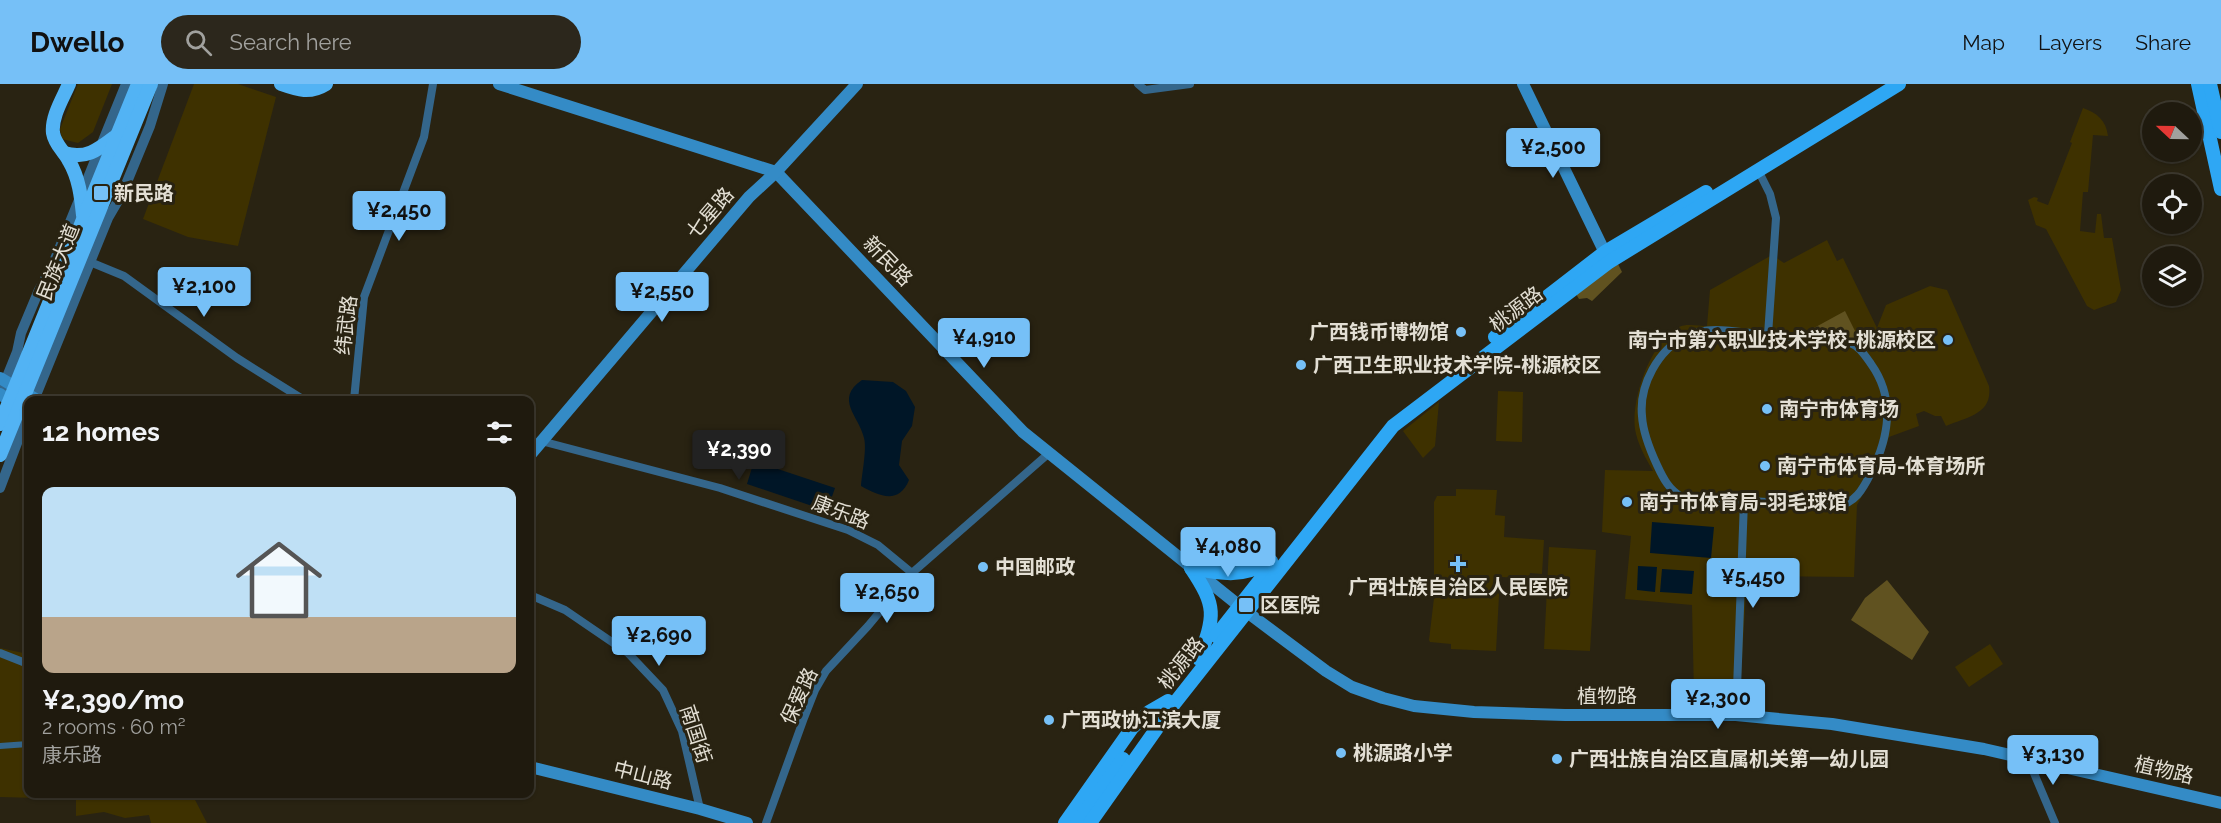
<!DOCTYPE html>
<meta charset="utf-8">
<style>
:root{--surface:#1f1a0e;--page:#2c271c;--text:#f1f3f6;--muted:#a1a19e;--line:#3c382e;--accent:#76c0f7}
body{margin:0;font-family:Raleway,"Noto Sans SC",sans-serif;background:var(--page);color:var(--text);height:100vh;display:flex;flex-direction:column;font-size:22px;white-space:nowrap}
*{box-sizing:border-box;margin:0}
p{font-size:20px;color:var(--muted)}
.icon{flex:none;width:33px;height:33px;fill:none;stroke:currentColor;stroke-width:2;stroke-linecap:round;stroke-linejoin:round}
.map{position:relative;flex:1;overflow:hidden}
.sheet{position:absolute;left:24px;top:312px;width:510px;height:402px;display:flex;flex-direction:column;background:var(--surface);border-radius:12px;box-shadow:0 2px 4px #0004,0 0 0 2px var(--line)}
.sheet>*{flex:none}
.needle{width:39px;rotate:292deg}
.buttons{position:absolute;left:2142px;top:18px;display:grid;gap:12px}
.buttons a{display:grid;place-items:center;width:60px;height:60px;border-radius:50%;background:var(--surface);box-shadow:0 2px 4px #0004,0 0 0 2px var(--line);font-size:30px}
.price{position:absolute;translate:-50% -51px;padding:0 14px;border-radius:6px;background:var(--accent);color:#111;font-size:20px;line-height:39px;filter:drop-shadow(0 2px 3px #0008)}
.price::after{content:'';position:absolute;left:50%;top:36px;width:18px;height:14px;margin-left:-9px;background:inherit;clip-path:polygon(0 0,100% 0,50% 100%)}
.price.selected{background:#222;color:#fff}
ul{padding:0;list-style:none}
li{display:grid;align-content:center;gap:12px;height:318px;padding:0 18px}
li+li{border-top:2px solid var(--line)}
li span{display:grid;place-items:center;height:186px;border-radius:12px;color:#555}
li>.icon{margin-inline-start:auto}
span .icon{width:108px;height:108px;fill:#fffc;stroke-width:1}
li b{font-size:26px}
h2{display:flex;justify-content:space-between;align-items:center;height:72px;padding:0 18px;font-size:26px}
header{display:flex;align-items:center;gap:36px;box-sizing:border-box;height:84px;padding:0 30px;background:var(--accent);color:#111}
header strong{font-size:28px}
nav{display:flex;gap:33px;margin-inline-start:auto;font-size:21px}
.search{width:420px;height:54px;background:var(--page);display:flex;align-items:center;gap:15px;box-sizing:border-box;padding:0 21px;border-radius:33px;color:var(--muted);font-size:22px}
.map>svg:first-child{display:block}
.green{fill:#3e3100}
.forest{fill:#605220}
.water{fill:#001627}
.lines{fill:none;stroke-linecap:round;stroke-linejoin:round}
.pedestrian{stroke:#34668b;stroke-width:6}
.minor{stroke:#34668b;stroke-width:8}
.tertiary{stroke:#34668b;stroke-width:10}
.secondary{stroke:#348bc6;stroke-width:12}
.primary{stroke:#2ea7f4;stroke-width:14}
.trunk{stroke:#52b3f4;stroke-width:14}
.poi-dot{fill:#76c0f7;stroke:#292312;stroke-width:2}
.labels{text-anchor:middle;stroke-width:6;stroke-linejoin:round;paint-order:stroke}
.poi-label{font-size:20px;font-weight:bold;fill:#e3dfd4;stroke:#292312;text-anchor:start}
.street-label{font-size:20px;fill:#e3dfd4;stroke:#292312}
</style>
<header>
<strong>Dwello</strong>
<div class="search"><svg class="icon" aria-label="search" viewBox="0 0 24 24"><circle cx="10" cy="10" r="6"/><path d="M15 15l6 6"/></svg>Search here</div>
<nav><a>Map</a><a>Layers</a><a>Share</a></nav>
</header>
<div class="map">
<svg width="2221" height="739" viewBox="0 0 2221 739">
<rect width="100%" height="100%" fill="#292312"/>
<g class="green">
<path d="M78 0H112L93 48 78 59 62 55 60 45Z"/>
<path d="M194 0H238L276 13 238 162 188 153 143 135Z"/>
<path d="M2083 24C2097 29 2106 36 2108 52L2093 51 2088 108H2083L2080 147 2095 149 2097 130H2101L2104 154H2112L2121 206 2116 218 2094 226 2087 222 2046 145 2036 141 2028 116 2034 113 2038 114 2037 117 2048 121 2072 59 2070 58Z"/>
<path d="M1827 156 1837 177 1843 174 1877 244 1886 221 1930 202 1947 206 1989 302C1993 330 1967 333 1946 342L1941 332H1935L1924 327 1916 330 1919 342 1889 353 1881 378 1857 421 1854 493 1747 492 1740 610H1694L1692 521 1625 515 1631 452 1602 448 1605 386 1653 387C1646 375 1637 359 1635 345 1631 314 1651 257 1679 243 1686 239 1699 242 1707 242L1710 206 1772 171 1784 179Z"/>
<path d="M1498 307 1523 308 1522 358 1496 357Z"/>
<path d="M1439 318 1435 362 1423 374 1403 347Z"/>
<path d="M1456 405 1497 406 1495 431 1505 432 1504 453 1544 456 1542 490 1530 489 1529 494 1500 493 1496 567 1451 565V560L1430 558 1429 556 1434 514V418L1437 412H1456Z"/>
<path d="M1549 463 1596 466 1590 567 1544 565Z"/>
<path d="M1990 560 2003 580 1969 603 1955 583Z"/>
<path d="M0 564 28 570V710H192L207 739H151L149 731 125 734 104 728 76 732V715L0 713Z"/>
</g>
<g class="forest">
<path d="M1618 180 1622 188 1592 217 1587 214 1579 215 1576 210 1592 196Z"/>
<path d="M1845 227 1862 261 1851 256 1801 251Z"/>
<path d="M1887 496 1929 548 1912 576 1851 536 1865 514Z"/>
</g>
<g class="water">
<path d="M862 296 893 298 906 307 915 323 912 342 902 357 899 381 909 396C899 421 879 412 861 402 862 389 867 365 864 354 859 332 834 315 862 296Z"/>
<path d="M754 377 835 404 827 427 747 400Z"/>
<path d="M1652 438 1714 443 1711 474 1650 469Z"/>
<path d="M1638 482 1657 483 1655 508 1637 506Z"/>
<path d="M1662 485 1694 487 1692 510 1660 508Z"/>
</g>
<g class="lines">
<path class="pedestrian" d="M0 662 28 660"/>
<g class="minor">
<path d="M1138 0 1145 6 1190 0"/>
<path d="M1758 86 1770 110 1776 134 1768 251C1742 249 1709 240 1686 252 1658 266 1639 301 1642 332 1643 349 1650 366 1657 381 1663 394 1669 406 1682 413L1836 422C1855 420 1863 405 1871 389 1889 353 1896 315 1871 280 1864 270 1859 262 1848 258L1768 251"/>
<path d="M90 178 124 192 237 274 304 316"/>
<path d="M354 316 364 213 424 53 433 0"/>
<path d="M541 357 720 404 848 446 878 461 912 489"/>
<path d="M530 511 565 526 628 569 663 606 682 647 700 725"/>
<path d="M0 569 28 580"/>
<path d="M1736 631 1744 417"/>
<path d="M2028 675 2055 739"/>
<path d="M766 739 804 634 815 606 826 587 868 542 912 489 1048 370"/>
</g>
<g class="tertiary">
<path d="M2 305 17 268 21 249 39 206 53 180 126 0"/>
<path d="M34 316 108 134 122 110 150 42 163 0"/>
<path d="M0 404 28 330"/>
</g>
<g class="secondary">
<path d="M499 0 776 88 1023 348 1247 528 1326 587 1352 603 1383 614 1414 622 1474 628 1565 631H1736L1832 640 1984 665 2221 719"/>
<path d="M1523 0 1609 177"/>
<path d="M0 294 37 316"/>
<path d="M0 310 28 328"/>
<path d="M530 371 749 113 776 88 857 0"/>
<path d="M530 683 700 725 747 739"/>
</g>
<g class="primary">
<path d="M2198 0 2221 105"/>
<path d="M2210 0 2221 48"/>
<path d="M1495 253 1605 168 1706 108"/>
<path d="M1191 484C1217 523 1215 531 1199 575"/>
<path d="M1191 484C1223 490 1242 494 1271 477"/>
<path d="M1216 552 1271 482"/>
<path d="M1065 739 1132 644 1149 628 1168 617"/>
<path d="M1077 739 1123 675"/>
<path d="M1090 739 1174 620 1393 342 1609 178 1899 0"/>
</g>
<g class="trunk">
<path d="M69 0C63 14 51 33 53 49 55 61 64 67 69 77 79 94 81 112 83 131"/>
<path d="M281 0C298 6 310 10 326 0"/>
<path d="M64 69C86 76 99 65 116 52"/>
<path d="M0 340 138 0"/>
<path d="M0 371 151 0"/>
</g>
</g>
<g class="poi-dot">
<rect x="93" y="101" width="16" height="16" rx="3"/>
<circle cx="1461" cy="248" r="6"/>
<circle cx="1948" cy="256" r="6"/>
<circle cx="1301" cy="281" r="6"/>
<circle cx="1767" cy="325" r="6"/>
<circle cx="1765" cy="382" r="6"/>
<circle cx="1627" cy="418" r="6"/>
<path d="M1455 471h6v6h6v6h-6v6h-6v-6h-6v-6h6z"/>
<circle cx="983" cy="483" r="6"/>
<rect x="1238" y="513" width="16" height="16" rx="3"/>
<circle cx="1049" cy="636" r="6"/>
<circle cx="1341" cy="669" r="6"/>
<circle cx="1557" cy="675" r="6"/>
</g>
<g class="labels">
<g class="poi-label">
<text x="114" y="116">新民路</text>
<text x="1449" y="255" text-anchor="end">广西钱币博物馆</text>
<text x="1936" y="263" text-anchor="end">南宁市第六职业技术学校-桃源校区</text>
<text x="1313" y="288">广西卫生职业技术学院-桃源校区</text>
<text x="1779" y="332">南宁市体育场</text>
<text x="1777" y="389">南宁市体育局-体育场所</text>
<text x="1639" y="425">南宁市体育局-羽毛球馆</text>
<text x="995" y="490">中国邮政</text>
<text x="1458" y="510" text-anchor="middle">广西壮族自治区人民医院</text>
<text x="1260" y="528">区医院</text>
<text x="1061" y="643">广西政协江滨大厦</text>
<text x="1353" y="676">桃源路小学</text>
<text x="1569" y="682">广西壮族自治区直属机关第一幼儿园</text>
</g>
<g class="street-label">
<text transform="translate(710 129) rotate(-49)" y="7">七星路</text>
<text transform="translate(888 177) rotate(46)" y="7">新民路</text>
<text transform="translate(58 178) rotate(-68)" y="7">民族大道</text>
<text transform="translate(1516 225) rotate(-37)" y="7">桃源路</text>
<text transform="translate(346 241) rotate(-83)" y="7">纬武路</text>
<text transform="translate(841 428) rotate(21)" y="7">康乐路</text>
<text transform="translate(1181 579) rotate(-52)" y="7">桃源路</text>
<text transform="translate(799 612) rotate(-65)" y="7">保爱路</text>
<text x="1607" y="619">植物路</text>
<text transform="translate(696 650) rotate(72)" y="7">南国街</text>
<text transform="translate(2164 686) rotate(13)" y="7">植物路</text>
<text transform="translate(643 691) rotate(14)" y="7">中山路</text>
</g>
</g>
</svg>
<div class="buttons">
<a><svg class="needle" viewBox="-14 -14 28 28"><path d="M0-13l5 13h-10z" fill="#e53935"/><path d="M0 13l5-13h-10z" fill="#a1a19e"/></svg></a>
<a><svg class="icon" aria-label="locate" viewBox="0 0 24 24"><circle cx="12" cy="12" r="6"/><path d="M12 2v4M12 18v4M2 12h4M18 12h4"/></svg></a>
<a><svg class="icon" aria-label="layers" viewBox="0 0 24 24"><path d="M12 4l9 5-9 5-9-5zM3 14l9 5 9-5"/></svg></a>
</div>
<b class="price" style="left:1553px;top:95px">¥2,500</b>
<b class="price" style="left:399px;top:158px">¥2,450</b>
<b class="price" style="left:204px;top:234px">¥2,100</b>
<b class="price" style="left:662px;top:239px">¥2,550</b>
<b class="price" style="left:984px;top:285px">¥4,910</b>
<b class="price selected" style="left:739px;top:397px">¥2,390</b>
<b class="price" style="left:1228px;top:494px">¥4,080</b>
<b class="price" style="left:1753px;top:525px">¥5,450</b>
<b class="price" style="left:887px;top:540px">¥2,650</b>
<b class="price" style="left:659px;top:583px">¥2,690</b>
<b class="price" style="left:1718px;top:646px">¥2,300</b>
<b class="price" style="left:2053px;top:702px">¥3,130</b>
<section class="sheet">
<h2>12 homes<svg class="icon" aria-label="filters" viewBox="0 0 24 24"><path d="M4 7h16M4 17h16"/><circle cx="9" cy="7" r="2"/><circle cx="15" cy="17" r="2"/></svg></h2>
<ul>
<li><span style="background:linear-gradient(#bfe0f5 70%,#b9a48a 0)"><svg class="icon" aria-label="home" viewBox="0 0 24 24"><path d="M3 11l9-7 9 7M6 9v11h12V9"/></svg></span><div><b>¥2,390/mo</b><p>2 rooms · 60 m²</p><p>康乐路</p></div></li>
</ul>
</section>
</div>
